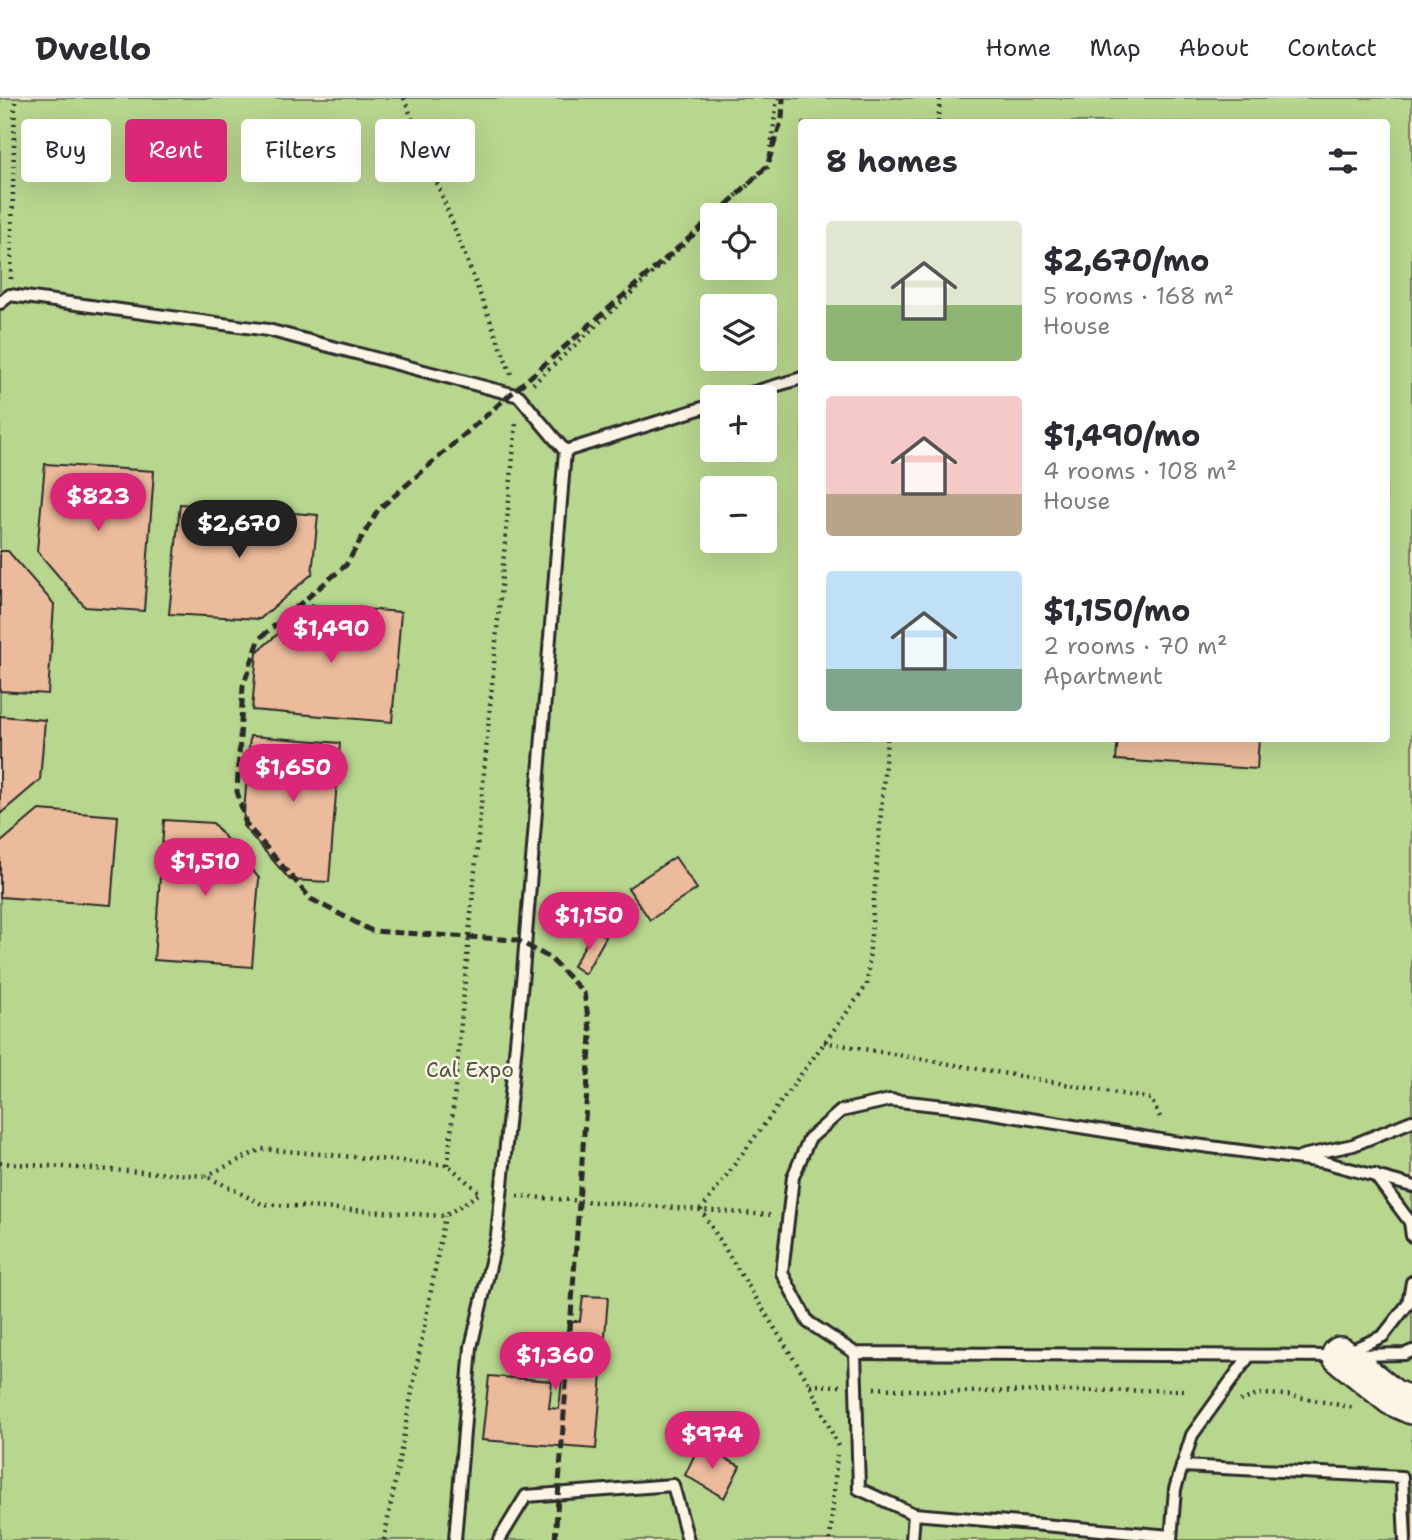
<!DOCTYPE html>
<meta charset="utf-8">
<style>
:root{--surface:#fff;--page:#f7f7f7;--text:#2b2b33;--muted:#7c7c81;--line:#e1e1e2;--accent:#db2777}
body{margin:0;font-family:"Shantell Sans",sans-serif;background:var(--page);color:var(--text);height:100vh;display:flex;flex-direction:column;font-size:26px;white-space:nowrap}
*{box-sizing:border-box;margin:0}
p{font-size:23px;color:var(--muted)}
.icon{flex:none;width:38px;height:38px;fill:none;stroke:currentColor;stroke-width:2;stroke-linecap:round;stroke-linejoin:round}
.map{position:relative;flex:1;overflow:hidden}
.panel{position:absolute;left:798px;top:21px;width:592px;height:623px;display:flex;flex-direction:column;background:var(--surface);border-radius:7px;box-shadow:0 7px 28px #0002}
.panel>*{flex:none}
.guide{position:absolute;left:21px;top:21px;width:665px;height:63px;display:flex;gap:14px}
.fabs{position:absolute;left:700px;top:105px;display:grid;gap:14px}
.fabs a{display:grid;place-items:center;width:77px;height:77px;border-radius:7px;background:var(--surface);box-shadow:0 7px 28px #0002;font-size:35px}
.price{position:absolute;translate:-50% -60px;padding:0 16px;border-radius:24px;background:var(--accent);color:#fff;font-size:23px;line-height:46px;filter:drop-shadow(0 2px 4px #0008)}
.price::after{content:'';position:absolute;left:50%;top:42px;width:21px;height:16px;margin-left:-10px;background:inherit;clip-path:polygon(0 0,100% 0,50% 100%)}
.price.active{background:#222;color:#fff}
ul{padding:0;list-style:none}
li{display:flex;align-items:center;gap:21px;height:175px;padding:0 28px}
li span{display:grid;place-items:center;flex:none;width:196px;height:140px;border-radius:7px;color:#555}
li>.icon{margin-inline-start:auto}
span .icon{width:84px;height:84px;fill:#fffc;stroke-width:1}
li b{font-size:30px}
h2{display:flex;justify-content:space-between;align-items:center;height:84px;padding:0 28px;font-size:30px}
.tag{padding:0 24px;border-radius:7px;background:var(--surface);box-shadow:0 7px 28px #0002;font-size:24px;line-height:63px}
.tag.active{background:var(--accent);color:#fff}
header{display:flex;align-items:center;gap:42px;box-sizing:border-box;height:98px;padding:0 35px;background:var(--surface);border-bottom:2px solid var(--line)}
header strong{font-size:33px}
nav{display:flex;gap:38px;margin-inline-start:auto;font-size:24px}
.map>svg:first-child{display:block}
.green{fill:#b7d68e;stroke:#71805c;stroke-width:2;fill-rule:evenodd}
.building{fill:#ecbb9c;stroke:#2b2b2b;stroke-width:2}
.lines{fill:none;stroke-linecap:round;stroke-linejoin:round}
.lane-casing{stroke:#2b2b2b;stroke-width:16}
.primary-casing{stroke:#2b2b2b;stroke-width:40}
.path{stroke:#2b2b2b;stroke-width:4.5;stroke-dasharray:2 5;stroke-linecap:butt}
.lane{stroke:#fcf5e5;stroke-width:10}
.primary{stroke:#fcf5e5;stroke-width:35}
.rail{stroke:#2b2b2b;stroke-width:5;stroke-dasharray:10 5;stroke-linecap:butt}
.labels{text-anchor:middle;stroke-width:5;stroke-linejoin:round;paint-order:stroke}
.park-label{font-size:21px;fill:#4e5644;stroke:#fcf5e5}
</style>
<header>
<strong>Dwello</strong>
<nav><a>Home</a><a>Map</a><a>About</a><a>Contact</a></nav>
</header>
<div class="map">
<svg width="1412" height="1442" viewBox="0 0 1412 1442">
<rect width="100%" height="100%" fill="#f7e4cf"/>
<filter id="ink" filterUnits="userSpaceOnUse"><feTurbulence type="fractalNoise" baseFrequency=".0143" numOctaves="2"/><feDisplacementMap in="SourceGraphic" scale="14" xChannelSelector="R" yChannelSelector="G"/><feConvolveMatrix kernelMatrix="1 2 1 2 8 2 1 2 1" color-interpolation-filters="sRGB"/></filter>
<g filter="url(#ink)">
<path class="green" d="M0 0H1412V1442H0ZM802 24H1386V640H802ZM712 117H765V170H712ZM712 208H765V261H712ZM712 299H765V352H712ZM712 390H765V443H712Z"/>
<g class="building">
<path d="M45 366 154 373 144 513 85 509 37 453Z"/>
<path d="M180 406 318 417 312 476 260 521 169 516Z"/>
<path d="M0 453H8L54 506 48 596 0 593Z"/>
<path d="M311 507 401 514 392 624 252 612 257 554Z"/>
<path d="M0 618 45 622 40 682 0 716Z"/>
<path d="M250 638 340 645 329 784 290 782 243 728Z"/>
<path d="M1118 640H1259L1257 671 1116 662Z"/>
<path d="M39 712 118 718 111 807 0 799V745Z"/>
<path d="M164 722 213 725 259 780 252 869 154 862Z"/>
<path d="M675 759 697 791 650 822 628 790Z"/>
<path d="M594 832 606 839 585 876 573 868Z"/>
<path d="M583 1198 608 1199 596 1351 482 1342 489 1278 552 1283 549 1310 559 1311 568 1223H580Z"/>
<path d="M699 1347 740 1368 724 1400 685 1377Z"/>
</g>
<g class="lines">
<g class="lane-casing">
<g id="lane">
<path d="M0 205 10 197 268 232 519 298 565 353"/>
<path d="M737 299 802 280"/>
<path d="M1302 1058 1353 1047 1412 1023"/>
<path d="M1375 1077 1410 1124 1412 1138"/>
<path d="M855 1255 859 1391 914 1416 912 1442"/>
<path d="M1345 1255 1383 1238 1408 1206 1412 1184"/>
<path d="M1356 1257 1405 1256 1412 1253"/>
<path d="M1336 1258 855 1255 808 1224 782 1175 793 1079 809 1041 841 1013 890 1002 962 1010 1173 1044 1324 1064 1412 1088"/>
<path d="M1182 1368 1402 1379 1405 1442"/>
<path d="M914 1416 1171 1438"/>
<path d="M455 1442 471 1249 497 1138 523 874 565 353 712 307"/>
<path d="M499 1442 526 1398 673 1387 688 1442"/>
<path d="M1171 1442 1175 1391 1192 1337 1249 1258"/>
</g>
</g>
<g class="primary-casing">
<path id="primary" d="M1340 1257 1392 1299 1412 1308"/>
</g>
<g class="path">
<path d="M404 0 511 276"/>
<path d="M938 24 940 0"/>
<path d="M715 117 769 68 777 0"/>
<path d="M11 181 15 0"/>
<path d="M533 286 712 120"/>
<path d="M824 944 1151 1001 1162 1023"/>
<path d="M0 1065 206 1078 262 1106 445 1118 480 1095 448 1067 262 1051 206 1078"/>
<path d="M448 1067 516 325"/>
<path d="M517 1098 770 1117"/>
<path d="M810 1287 840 1288"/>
<path d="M874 1290 950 1294 1185 1292"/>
<path d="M1240 1303 1260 1296 1288 1297 1355 1310"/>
<path d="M838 1348 810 1287 701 1112 867 887 887 640"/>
<path d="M384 1442 445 1118"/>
<path d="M830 1442 837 1357"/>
</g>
<use href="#lane" class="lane"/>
<use href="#primary" class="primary"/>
<g class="rail">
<path d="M716 117 767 68 782 21 783 0"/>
<path d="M555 1442 591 937 584 895 550 860 517 842 372 833 311 801 246 726 237 693 243 588 260 540 346 467 378 412 712 120"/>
</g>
</g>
</g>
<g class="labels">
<g class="park-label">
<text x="470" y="979">Cal Expo</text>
</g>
</g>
</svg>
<div class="fabs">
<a><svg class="icon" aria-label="locate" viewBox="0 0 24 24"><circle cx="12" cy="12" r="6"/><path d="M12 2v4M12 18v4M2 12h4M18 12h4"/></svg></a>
<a><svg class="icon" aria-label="layers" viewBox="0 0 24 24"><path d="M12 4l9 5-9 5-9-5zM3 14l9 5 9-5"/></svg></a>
<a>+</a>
<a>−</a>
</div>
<b class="price" style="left:98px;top:435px">$823</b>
<b class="price active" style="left:239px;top:462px">$2,670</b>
<b class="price" style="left:331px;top:567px">$1,490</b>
<b class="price" style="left:293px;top:706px">$1,650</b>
<b class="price" style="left:205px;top:800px">$1,510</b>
<b class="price" style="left:589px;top:854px">$1,150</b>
<b class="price" style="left:555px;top:1294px">$1,360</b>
<b class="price" style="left:712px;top:1373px">$974</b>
<div class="guide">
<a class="tag">Buy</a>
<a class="tag active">Rent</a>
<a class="tag">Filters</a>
<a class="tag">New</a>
</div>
<section class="panel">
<h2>8 homes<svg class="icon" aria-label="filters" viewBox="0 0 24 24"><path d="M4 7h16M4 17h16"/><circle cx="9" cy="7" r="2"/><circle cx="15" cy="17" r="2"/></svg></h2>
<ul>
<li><span style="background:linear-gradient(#dfe7d0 60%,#8fb573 0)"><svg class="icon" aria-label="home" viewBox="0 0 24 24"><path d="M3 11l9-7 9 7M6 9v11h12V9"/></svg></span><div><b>$2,670/mo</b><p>5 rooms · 168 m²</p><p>House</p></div></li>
<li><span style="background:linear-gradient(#f6c9c9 70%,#b9a48a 0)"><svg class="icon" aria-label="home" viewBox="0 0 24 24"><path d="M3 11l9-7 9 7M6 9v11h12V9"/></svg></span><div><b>$1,490/mo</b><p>4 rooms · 108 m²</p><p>House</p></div></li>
<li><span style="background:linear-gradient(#bfe0f5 70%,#7fa58c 0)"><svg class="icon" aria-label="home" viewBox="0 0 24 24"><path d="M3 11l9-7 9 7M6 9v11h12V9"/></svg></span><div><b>$1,150/mo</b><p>2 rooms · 70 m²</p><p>Apartment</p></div></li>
</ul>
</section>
</div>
